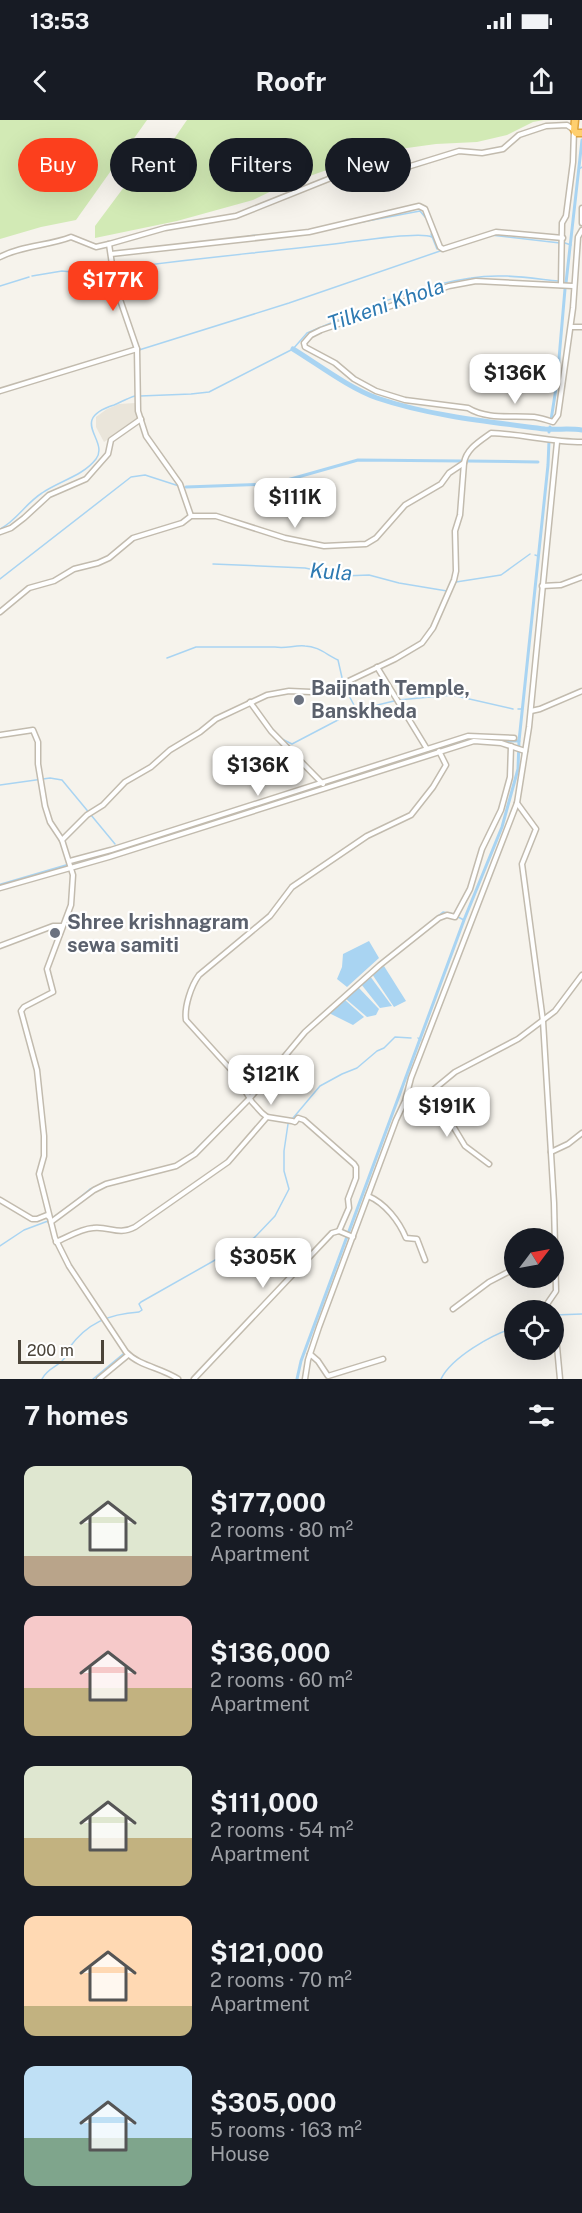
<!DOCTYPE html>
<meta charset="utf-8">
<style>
:root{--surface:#171b24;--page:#242831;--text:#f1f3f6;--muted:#9ea1a6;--accent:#fc3f1d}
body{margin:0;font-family:"Public Sans",sans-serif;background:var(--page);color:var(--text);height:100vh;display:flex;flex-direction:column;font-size:22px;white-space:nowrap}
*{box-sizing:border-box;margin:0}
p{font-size:20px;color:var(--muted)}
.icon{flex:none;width:33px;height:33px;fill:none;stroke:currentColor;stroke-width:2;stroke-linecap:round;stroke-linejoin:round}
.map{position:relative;height:1259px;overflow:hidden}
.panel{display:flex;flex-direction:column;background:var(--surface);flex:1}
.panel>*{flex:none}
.banner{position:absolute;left:18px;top:18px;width:546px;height:54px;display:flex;gap:12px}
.needle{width:39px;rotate:58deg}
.tools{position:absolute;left:504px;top:1108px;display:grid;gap:12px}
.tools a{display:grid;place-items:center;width:60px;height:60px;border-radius:50%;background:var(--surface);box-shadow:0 6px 24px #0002;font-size:30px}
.scale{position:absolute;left:18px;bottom:15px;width:86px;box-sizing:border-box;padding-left:6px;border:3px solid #4b4439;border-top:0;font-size:16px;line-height:21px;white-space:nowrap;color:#4b4439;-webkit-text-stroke:4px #fff;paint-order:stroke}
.price{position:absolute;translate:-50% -51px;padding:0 14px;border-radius:12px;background:#fff;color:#222;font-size:20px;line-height:39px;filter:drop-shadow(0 2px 3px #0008)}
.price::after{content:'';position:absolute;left:50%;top:36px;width:18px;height:14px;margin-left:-9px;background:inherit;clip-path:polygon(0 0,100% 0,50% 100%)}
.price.current{background:var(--accent);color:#fff}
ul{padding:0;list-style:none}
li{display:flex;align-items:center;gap:18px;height:150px;padding:0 24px}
li span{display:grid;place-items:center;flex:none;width:168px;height:120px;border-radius:12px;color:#555}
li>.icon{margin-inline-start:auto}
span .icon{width:72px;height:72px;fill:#fffc;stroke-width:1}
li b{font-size:26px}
h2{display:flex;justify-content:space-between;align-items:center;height:72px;padding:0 24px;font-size:26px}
.chip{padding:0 21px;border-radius:27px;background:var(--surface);box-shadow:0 6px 24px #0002;font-size:21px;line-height:54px}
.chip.current{background:var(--accent);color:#fff}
.status{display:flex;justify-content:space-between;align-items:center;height:42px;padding:0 30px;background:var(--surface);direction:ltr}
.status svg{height:16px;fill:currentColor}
header{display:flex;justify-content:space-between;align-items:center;height:78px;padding:0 24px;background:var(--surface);font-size:27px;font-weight:700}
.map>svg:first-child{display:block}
.residential{fill:#eae5da}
.green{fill:#d2eab5}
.water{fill:#a9d4f2}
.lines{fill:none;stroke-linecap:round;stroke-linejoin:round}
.stream{stroke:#a9d4f2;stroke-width:1.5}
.canal{stroke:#a9d4f2;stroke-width:3}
.river{stroke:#a9d4f2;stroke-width:5}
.minor-casing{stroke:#c2bbae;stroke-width:7}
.highway-casing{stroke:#e0a43c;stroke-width:9}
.minor{stroke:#fff;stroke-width:4}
.highway{stroke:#ffcf6e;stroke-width:6}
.worship-dot{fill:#6b7280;stroke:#fff;stroke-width:2}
.labels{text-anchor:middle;stroke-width:4.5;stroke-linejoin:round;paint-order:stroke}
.worship-label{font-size:20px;font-weight:bold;fill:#5b616d;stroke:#fff;text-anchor:start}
.water-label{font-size:21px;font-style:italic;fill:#2e7ab2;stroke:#fff}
</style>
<div class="status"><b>13:53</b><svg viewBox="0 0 49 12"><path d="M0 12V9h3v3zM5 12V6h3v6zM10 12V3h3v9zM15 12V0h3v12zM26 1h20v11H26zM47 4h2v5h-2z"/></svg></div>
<header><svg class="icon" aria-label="back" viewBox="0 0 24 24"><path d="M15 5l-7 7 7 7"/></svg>Roofr<svg class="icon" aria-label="share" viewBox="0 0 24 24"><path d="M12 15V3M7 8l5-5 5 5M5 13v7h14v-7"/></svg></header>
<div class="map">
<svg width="582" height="1259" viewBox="0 0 582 1259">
<rect width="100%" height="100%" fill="#f6f3ec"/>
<path class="residential" d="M135 283 138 300 104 322 96 307V297L107 289 119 284Z"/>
<g class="green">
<path d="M0 0H147L76 100 41 107 0 119Z"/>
<path d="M187 0H544L533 2 507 15 477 22 436 24 378 32 284 65 253 80 177 101 95 118V106L127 63 156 45Z"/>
</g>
<g class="water">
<path d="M369 821 379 838 347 867 337 859 342 847 343 834Z"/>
<path d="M384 846 406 881 394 887 372 854Z"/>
<path d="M370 856 392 886 380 888 361 864Z"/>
<path d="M358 867 379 889 376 895 367 897 346 879Z"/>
<path d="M345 880 364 897 353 905 329 893Z"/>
</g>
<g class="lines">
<g class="stream">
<path d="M579 49 582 47"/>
<path d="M346 105 420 91 425 97"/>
<path d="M431 114 437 129"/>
<path d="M491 115 560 123"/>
<path d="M248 116 286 113"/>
<path d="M565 123 571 125"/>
<path d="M115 149C191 139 266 132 342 123 359 121 420 111 432 117"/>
<path d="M32 156 62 151 92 154 111 150"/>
<path d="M0 166 29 157"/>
<path d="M139 230 289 183 443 130"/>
<path d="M140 276 191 274 209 272 293 229 307 213C360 191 414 166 471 158 500 153 529 158 558 161"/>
<path d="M0 409C16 401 26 383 42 373 59 361 83 356 96 339 110 320 67 300 114 285 121 282 128 278 135 276"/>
<path d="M535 435 538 436"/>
<path d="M213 444 305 448 343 456 369 455 399 463 447 471"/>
<path d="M0 459 131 357 145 355 179 366"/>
<path d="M452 469 456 462 501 455 530 434"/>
<path d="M167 538 196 527H275C286 529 294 525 305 526 318 526 327 535 338 540L343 562"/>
<path d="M344 566 356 589"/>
<path d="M518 589H522"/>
<path d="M282 619 292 624 357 590 398 580 452 575 513 589"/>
<path d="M0 665 50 658 62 660 115 724"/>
<path d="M458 797 464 800"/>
<path d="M418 918 421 920"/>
<path d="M250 974 304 910 384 839 443 792 454 794"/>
<path d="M189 1036 235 991"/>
<path d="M72 1084 90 1069 105 1063"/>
<path d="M52 1098 63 1091"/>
<path d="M0 1126 24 1110 48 1101"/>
<path d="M554 1195 582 1194"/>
<path d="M42 1259C49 1246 60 1247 66 1236 67 1234 67 1230 69 1228 87 1203 109 1194 139 1192L142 1190 139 1184 141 1182 254 1118 275 1096 289 1069 284 1051V1031L288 1004 320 966 342 954 357 948 377 931 384 928 395 917 411 918"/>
<path d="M93 1259 123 1234"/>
<path d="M441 1259C451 1238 492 1214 514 1208"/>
</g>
<g class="canal">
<path d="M566 163 582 20"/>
<path d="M551 300 557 262 565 169"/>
<path d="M549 312 550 307"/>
<path d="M468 341 538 342"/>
<path d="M186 367 273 364 358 340 461 341"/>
<path d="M0 765 96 737 468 620 519 621"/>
<path d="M297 1259 301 1241 464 800 502 707 518 649 519 621 548 345 549 321"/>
</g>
<path class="river" d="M293 229C319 245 349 268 377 278 430 296 490 302 545 309 558 310 569 308 582 310"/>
<g class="minor-casing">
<g id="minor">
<path d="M582 88V103"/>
<path d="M109 124 115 165 137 229 138 291 146 316 180 364 191 396"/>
<path d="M111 134 309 112 419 86 425 89 440 127 443 129 496 112 563 118"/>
<path d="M0 137C23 125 48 126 71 117L96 127 109 124 165 108 236 96 356 48 378 52 404 48 459 31 482 33 503 29 519 15 546 6 567 5 574 10 573 42 566 96 562 103 561 165"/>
<path d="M573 166 476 161 449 166 321 210 311 215 304 223 305 227 335 243 354 259 376 271 405 280 468 288C487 300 513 295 534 297 541 298 547 300 553 302L558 295 560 281 573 188 578 117 582 110"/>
<path d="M571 207H582"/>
<path d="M0 271 137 229"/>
<path d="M0 412 11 408 24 398 49 375 86 359 108 334 111 320 141 299"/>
<path d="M542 466 561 465 582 457"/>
<path d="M0 492 29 468 54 461 74 449 98 443 109 438 133 418 182 403 191 396H216L285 418 324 426 366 424 376 418 405 385 441 364 449 353 464 343C466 329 480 321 491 313 522 314 551 322 582 322"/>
<path d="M377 547 427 629"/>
<path d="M250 582 271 611 323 664"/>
<path d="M531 591 540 589 582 571"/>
<path d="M0 615 33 610 38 622V644L45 686 50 702 62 720 73 755 71 785 47 849 53 872 24 887 21 891 37 950 44 1016V1036L39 1054 55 1118 69 1146 126 1232C139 1246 162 1248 178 1259"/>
<path d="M517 683 536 709 522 744 543 901 554 1083 556 1171 545 1187V1191"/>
<path d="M62 720 87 695 103 685 125 662 151 647 170 630 200 612 216 599 267 575 289 571 311 572 332 569 395 539 422 523 433 508 454 460 456 451 455 411 460 395 464 343"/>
<path d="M70 741 111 730 468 616 514 618"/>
<path d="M0 768 109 737 474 621 501 623 525 631"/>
<path d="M0 826 53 806H62"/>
<path d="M432 971 465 1026 489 1044"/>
<path d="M406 981 432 971 455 952 518 919 555 891 582 855"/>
<path d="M551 1032 568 1024 582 1013"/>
<path d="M368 1076C385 1083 399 1101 406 1118L417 1119 425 1140"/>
<path d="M0 1080 32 1099H37L47 1095 49 1097"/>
<path d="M51 1102 94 1070 106 1064 176 1046 195 1034 250 978 305 912 380 845 439 798 447 795 455 797 470 769 482 729 501 690 510 657 511 626"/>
<path d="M339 1111 349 1088 348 1079 356 1058V1047L354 1044 304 1000 298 998 295 1002 292 1001 267 997 262 993 252 982 234 953 186 900C184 887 191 866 199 855L270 796 292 767 367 716 411 695 433 667 446 645 439 631"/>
<path d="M56 1122C68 1117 80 1109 93 1108 110 1106 118 1116 135 1107L228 1042 267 997"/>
<path d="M453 1189 489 1162 514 1149"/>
<path d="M554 1211 556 1216 560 1259"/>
<path d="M310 1234 318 1241 328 1256 383 1239"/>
<path d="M99 1259 128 1235"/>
<path d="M194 1259 332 1113 339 1111 353 1117"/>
<path d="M305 1259 308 1240 319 1207 396 1000 405 981 411 958 517 683 529 607 557 322"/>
</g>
</g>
<g class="highway-casing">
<path id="highway" d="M575 0 574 10 576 13H582"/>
</g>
<use href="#minor" class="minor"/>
<use href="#highway" class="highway"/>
</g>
<g class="worship-dot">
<circle cx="299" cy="580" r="6"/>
<circle cx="55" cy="813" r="6"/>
</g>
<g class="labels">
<g class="worship-label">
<text x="311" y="575">Baijnath Temple,<tspan x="311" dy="23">Banskheda</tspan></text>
<text x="67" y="809">Shree krishnagram<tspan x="67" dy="23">sewa samiti</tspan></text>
</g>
<g class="water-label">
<text transform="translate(386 185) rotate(-19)" y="7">Tilkeni Khola</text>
<text transform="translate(331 452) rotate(4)" y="7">Kula</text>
</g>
</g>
</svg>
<div class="tools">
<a><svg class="needle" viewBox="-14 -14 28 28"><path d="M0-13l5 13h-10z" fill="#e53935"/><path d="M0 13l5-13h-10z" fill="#9ea1a6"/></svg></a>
<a><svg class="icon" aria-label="locate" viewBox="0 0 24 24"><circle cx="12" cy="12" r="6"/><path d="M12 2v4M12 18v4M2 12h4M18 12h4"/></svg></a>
</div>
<div class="scale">200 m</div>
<b class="price current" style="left:113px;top:192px">$177K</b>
<b class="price" style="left:515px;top:285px">$136K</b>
<b class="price" style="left:295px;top:409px">$111K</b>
<b class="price" style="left:258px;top:677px">$136K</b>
<b class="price" style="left:271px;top:986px">$121K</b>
<b class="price" style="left:447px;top:1018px">$191K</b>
<b class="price" style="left:263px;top:1169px">$305K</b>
<div class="banner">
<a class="chip current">Buy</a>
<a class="chip">Rent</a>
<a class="chip">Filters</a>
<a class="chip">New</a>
</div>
</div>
<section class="panel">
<h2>7 homes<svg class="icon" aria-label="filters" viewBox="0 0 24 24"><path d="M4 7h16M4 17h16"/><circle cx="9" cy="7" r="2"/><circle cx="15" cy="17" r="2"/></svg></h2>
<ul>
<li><span style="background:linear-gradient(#dfe7d0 75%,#b9a48a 0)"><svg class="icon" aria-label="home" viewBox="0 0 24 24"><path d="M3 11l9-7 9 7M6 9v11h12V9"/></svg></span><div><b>$177,000</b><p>2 rooms · 80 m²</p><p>Apartment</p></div></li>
<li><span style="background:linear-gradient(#f6c9c9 60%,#c2b280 0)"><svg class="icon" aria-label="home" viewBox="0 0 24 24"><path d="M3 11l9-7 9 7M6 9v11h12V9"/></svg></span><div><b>$136,000</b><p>2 rooms · 60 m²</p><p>Apartment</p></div></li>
<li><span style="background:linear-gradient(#dfe7d0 60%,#c2b280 0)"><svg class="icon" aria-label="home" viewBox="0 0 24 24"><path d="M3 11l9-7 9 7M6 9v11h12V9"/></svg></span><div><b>$111,000</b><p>2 rooms · 54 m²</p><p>Apartment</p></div></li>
<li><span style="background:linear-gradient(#ffd9b3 75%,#c2b280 0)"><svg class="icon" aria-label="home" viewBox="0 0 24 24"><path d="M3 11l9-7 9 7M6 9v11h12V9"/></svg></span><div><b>$121,000</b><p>2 rooms · 70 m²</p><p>Apartment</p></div></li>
<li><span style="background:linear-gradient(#bfe0f5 60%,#7fa58c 0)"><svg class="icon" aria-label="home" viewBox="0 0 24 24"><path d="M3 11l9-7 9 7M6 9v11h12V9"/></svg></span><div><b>$305,000</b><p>5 rooms · 163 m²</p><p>House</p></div></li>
</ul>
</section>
